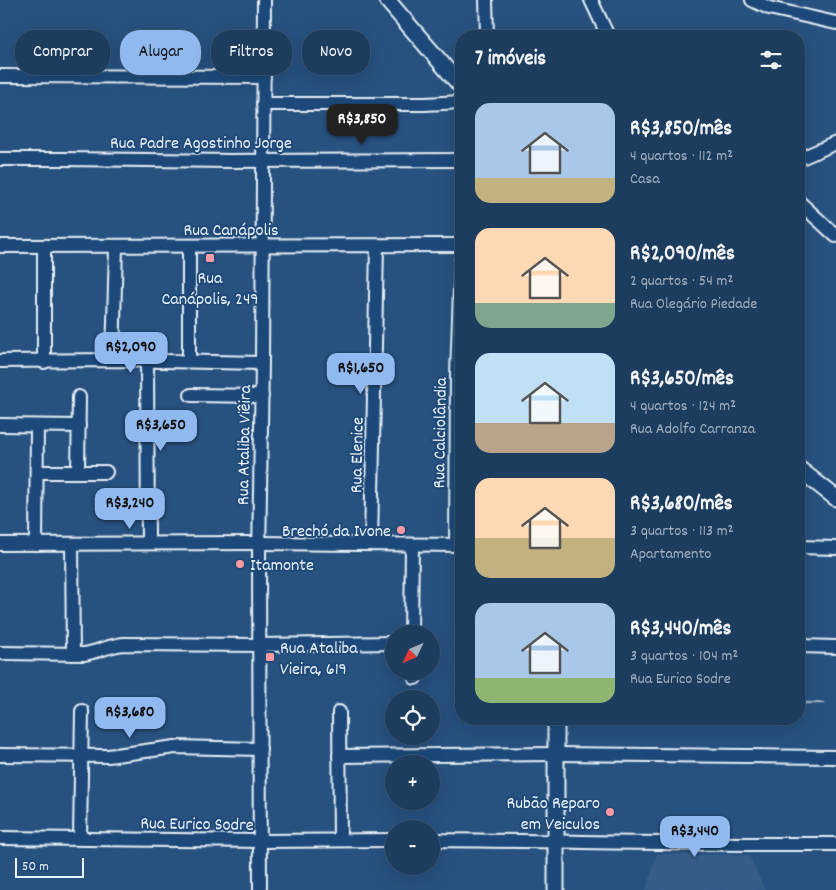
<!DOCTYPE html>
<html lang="pt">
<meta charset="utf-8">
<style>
:root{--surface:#1d3d5f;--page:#254465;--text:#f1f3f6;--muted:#a0aebd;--line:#3b5674;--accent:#90b9f0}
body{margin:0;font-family:Dekko,sans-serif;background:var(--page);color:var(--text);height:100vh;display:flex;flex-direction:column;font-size:19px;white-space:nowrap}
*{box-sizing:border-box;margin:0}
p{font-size:16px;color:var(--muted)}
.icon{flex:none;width:28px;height:28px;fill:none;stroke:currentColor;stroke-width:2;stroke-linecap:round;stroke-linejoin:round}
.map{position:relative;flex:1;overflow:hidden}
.sheet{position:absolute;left:455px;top:30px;width:350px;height:695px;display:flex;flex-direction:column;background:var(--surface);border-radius:20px;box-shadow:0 5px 20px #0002,0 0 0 1px var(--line)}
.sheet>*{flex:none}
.banner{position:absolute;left:15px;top:30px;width:365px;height:45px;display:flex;gap:10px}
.needle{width:32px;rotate:226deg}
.buttons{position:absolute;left:385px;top:625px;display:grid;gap:10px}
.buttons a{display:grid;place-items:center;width:55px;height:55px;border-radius:50%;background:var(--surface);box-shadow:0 5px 20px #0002,0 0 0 1px var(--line);font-size:25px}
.scale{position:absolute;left:15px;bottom:12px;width:69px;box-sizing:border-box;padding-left:5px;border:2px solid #e8f1f8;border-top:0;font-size:14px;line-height:18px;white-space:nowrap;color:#e8f1f8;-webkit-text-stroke:4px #1f4a7a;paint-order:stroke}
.price{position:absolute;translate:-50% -42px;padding:0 11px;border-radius:10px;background:var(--accent);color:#111;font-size:16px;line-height:32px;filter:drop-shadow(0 1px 2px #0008)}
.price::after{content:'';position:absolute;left:50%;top:30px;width:15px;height:11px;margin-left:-8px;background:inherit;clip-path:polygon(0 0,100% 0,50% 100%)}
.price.active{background:#222;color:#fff}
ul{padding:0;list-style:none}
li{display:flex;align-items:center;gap:15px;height:125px;padding:0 20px}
li span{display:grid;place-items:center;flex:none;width:140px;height:100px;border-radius:15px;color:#555}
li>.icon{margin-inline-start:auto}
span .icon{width:60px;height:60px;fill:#fffc;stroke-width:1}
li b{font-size:21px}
h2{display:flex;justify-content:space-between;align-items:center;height:60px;padding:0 20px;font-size:21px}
.tag{padding:0 18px;border-radius:20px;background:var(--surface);box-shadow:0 5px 20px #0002,0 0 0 1px var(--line);font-size:18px;line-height:45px}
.tag.active{background:var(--accent);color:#111}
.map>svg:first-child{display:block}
.built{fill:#355d88}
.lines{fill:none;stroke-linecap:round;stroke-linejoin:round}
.stream{stroke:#9db3c9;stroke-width:2.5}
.minor-casing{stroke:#e8f1f8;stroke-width:16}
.major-casing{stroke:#e8f1f8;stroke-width:19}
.minor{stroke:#1f4a7a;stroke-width:12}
.major{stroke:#1f4a7a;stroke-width:15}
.poi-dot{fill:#ff9aa2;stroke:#1f4a7a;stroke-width:2}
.labels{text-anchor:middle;stroke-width:4;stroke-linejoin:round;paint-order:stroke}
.street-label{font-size:18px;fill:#e8f1f8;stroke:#1f4a7a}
.poi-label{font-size:18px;fill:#e8f1f8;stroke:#1f4a7a;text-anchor:end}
</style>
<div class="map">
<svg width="836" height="890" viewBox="0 0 836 890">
<rect width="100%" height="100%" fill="#27517f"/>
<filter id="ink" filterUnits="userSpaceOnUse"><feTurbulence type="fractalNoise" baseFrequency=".02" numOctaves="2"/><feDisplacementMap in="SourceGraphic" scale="10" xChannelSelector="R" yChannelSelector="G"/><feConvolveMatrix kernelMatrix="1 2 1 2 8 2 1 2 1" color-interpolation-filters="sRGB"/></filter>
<g filter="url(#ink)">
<path class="built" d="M657 854 749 855 765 890H646Z"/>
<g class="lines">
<path class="stream" d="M799 703H824"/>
<g class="minor-casing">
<g id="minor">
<path d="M486 0 487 36"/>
<path d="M591 0 608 36"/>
<path d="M752 0 769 8 836 23"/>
<path d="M0 76 264 77"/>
<path d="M263 104H425L461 102"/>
<path d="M0 159H62L231 161 461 160"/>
<path d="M799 159 836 143"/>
<path d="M799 202 836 236"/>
<path d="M0 246 461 245"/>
<path d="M44 246V362"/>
<path d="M189 246V361"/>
<path d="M113 360 116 246"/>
<path d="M0 361 113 360 262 363"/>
<path d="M147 361 148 543"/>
<path d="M191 395 262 396"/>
<path d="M0 425 79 426"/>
<path d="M37 472H106"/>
<path d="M78 472 79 397"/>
<path d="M0 544 259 543 461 545"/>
<path d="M36 544 37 426"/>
<path d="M72 544 73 654"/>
<path d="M371 544 377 246"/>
<path d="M456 545 457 374 461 261"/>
<path d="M799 547 836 548"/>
<path d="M411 634 412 545"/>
<path d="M799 646 836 647"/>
<path d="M0 653 84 654C98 652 110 645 124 644L260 645 394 643"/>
<path d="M415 678V671"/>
<path d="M339 712 340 840"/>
<path d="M0 755 108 756 175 747 260 749"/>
<path d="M339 756 556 754 836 757"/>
<path d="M0 838 261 841 394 840"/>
<path d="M80 838 82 711"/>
<path d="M431 840C566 841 701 845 836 844"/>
<path d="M260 890 259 557 262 363 264 0"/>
</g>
</g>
<g class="major-casing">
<g id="major">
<path d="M387 0 461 86"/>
<path d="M799 469 836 498"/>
<path d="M556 719V890"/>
</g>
</g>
<use href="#minor" class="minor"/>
<use href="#major" class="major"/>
</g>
</g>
<g class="poi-dot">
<rect x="205" y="253" width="10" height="10" rx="2.5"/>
<circle cx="401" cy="530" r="5"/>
<circle cx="240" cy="564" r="5"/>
<rect x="265" y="652" width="10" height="10" rx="2.5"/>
<circle cx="610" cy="812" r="5"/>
</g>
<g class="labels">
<g class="street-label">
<text x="201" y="148">Rua Padre Agostinho Jorge</text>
<text x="231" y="235">Rua Canápolis</text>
<text transform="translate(439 433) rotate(-89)" y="6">Rua Calciolândia</text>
<text transform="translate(243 445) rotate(-89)" y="6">Rua Ataliba Viêira</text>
<text transform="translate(356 455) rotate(-89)" y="6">Rua Elenice</text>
<text transform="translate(197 823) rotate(1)" y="6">Rua Eurico Sodre</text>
</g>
<g class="poi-label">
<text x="210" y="283" text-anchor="middle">Rua<tspan x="210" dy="21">Canápolis, 249</tspan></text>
<text x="391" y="536">Brechó da Ivone</text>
<text x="250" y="570" text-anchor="start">Itamonte</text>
<text x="280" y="653" text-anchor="start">Rua Ataliba<tspan x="280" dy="21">Vieira, 619</tspan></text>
<text x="600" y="808">Rubão Reparo<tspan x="600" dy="21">em Veiculos</tspan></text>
</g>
</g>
</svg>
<div class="buttons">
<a><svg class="needle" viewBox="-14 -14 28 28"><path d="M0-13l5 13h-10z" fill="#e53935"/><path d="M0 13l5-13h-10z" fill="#a0aebd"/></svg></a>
<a><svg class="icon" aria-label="locate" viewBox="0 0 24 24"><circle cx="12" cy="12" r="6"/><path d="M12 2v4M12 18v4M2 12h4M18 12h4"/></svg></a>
<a>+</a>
<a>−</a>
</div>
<div class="scale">50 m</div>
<b class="price active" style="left:362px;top:146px">R$3,850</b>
<b class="price" style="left:131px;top:374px">R$2,090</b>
<b class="price" style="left:361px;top:395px">R$1,650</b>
<b class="price" style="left:161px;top:452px">R$3,650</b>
<b class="price" style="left:130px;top:530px">R$3,240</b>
<b class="price" style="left:130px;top:739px">R$3,680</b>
<b class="price" style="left:695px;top:858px">R$3,440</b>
<div class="banner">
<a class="tag">Comprar</a>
<a class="tag active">Alugar</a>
<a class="tag">Filtros</a>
<a class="tag">Novo</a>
</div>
<section class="sheet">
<h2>7 imóveis<svg class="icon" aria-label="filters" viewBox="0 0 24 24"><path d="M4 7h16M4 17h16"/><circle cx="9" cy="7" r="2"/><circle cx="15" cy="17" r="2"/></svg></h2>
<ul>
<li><span style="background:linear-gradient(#a9c7e8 75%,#c2b280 0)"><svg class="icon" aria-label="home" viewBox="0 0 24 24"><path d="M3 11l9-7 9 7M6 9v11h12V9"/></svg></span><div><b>R$3,850/mês</b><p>4 quartos · 112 m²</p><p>Casa</p></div></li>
<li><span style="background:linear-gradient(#ffd9b3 75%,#7fa58c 0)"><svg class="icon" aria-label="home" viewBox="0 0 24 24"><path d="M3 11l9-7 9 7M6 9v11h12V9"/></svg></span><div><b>R$2,090/mês</b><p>2 quartos · 54 m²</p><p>Rua Olegário Piedade</p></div></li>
<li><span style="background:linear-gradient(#bfe0f5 70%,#b9a48a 0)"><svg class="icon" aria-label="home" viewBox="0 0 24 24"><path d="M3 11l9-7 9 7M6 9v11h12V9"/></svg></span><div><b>R$3,650/mês</b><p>4 quartos · 124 m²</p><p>Rua Adolfo Carranza</p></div></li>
<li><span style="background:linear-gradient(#ffd9b3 60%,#c2b280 0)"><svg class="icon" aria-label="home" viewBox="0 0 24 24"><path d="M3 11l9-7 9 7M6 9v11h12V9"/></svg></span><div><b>R$3,680/mês</b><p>3 quartos · 113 m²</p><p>Apartamento</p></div></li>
<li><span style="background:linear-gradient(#a9c7e8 75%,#8fb573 0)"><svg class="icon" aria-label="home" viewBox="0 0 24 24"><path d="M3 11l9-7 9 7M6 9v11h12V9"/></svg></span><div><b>R$3,440/mês</b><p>3 quartos · 104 m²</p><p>Rua Eurico Sodre</p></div></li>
</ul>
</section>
</div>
